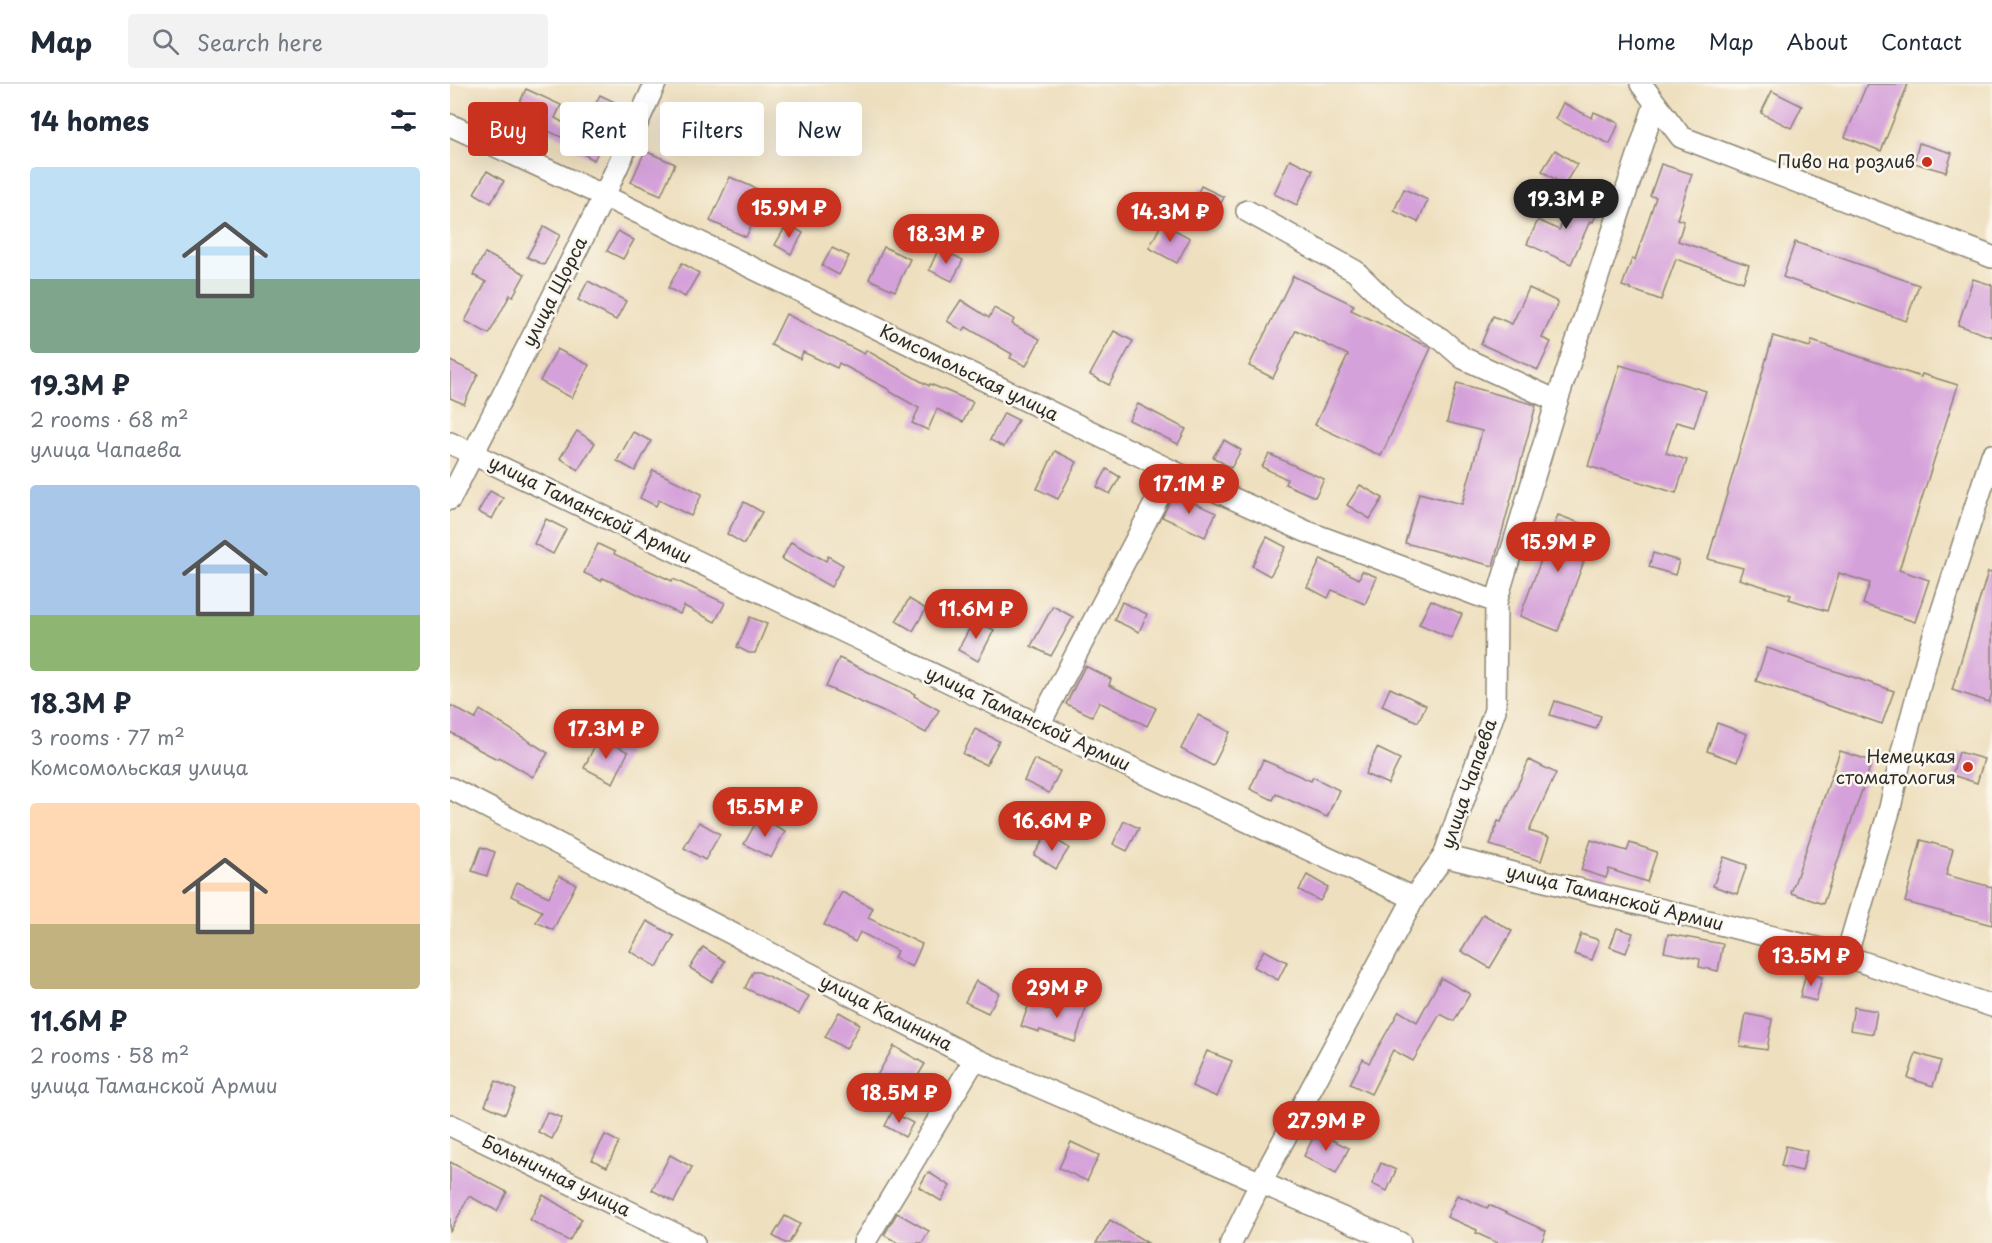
<!DOCTYPE html>
<meta charset="utf-8">
<style>
:root{--surface:#fff;--page:#f2f2f3;--text:#1f2937;--muted:#747a83;--line:#e0e1e3;--accent:#c8321e}
body{margin:0;font-family:"Playpen Sans",sans-serif;background:var(--page);color:var(--text);height:100vh;display:flex;flex-direction:column;font-size:22px;white-space:nowrap}
*{box-sizing:border-box;margin:0}
p{font-size:20px;color:var(--muted)}
.icon{flex:none;width:33px;height:33px;fill:none;stroke:currentColor;stroke-width:2;stroke-linecap:round;stroke-linejoin:round}
.map{position:relative;flex:1;overflow:hidden}
.side{display:flex;flex-direction:column;background:var(--surface);width:450px}
.side>*{flex:none}
.hud{position:absolute;left:18px;top:18px;width:570px;height:54px;display:flex;gap:12px}
.price{position:absolute;translate:-50% -51px;padding:0 14px;border-radius:21px;background:var(--accent);color:#fff;font-size:20px;line-height:39px;filter:drop-shadow(0 2px 3px #0008)}
.price::after{content:'';position:absolute;left:50%;top:36px;width:18px;height:14px;margin-left:-9px;background:inherit;clip-path:polygon(0 0,100% 0,50% 100%)}
.price.selected{background:#222;color:#fff}
ul{padding:0;list-style:none}
li{display:grid;align-content:center;gap:12px;height:318px;padding:0 30px}
li span{display:grid;place-items:center;height:186px;border-radius:6px;color:#555}
li>.icon{margin-inline-start:auto}
span .icon{width:108px;height:108px;fill:#fffc;stroke-width:1}
li b{font-size:26px}
h2{display:flex;justify-content:space-between;align-items:center;height:72px;padding:0 30px;font-size:26px}
.chip{padding:0 21px;border-radius:6px;background:var(--surface);box-shadow:0 6px 24px #0002;font-size:21px;line-height:54px}
.chip.selected{background:var(--accent);color:#fff}
header{display:flex;align-items:center;gap:36px;box-sizing:border-box;height:84px;padding:0 30px;background:var(--surface);border-bottom:2px solid var(--line)}
header strong{font-size:28px}
nav{display:flex;gap:33px;margin-inline-start:auto;font-size:21px}
.search{width:420px;height:54px;background:var(--page);display:flex;align-items:center;gap:15px;box-sizing:border-box;padding:0 21px;border-radius:6px;color:var(--muted);font-size:22px}
main{display:flex;flex:1;min-height:0}
.map>svg:first-child{display:block}
.building{fill:#d5a1da}
.lines{fill:none;stroke-linecap:round;stroke-linejoin:round}
.minor-casing{stroke:#8c8574;stroke-width:24}
.minor{stroke:#fff;stroke-width:21}
.poi-dot{fill:#c8321e;stroke:#fbf7ec;stroke-width:2}
.labels{text-anchor:middle;stroke-width:5;stroke-linejoin:round;paint-order:stroke}
.poi-label{font-size:18px;fill:#2b2b2b;stroke:#fbf7ec;text-anchor:end}
.street-label{font-size:18px;fill:#2b2b2b;stroke:#fbf7ec}
</style>
<header>
<strong>Map</strong>
<div class="search"><svg class="icon" aria-label="search" viewBox="0 0 24 24"><circle cx="10" cy="10" r="6"/><path d="M15 15l6 6"/></svg>Search here</div>
<nav><a>Home</a><a>Map</a><a>About</a><a>Contact</a></nav>
</header>
<main>
<section class="side">
<h2>14 homes<svg class="icon" aria-label="filters" viewBox="0 0 24 24"><path d="M4 7h16M4 17h16"/><circle cx="9" cy="7" r="2"/><circle cx="15" cy="17" r="2"/></svg></h2>
<ul>
<li><span style="background:linear-gradient(#bfe0f5 60%,#7fa58c 0)"><svg class="icon" aria-label="home" viewBox="0 0 24 24"><path d="M3 11l9-7 9 7M6 9v11h12V9"/></svg></span><div><b>19.3M ₽</b><p>2 rooms · 68 m²</p><p>улица Чапаева</p></div></li>
<li><span style="background:linear-gradient(#a9c7e8 70%,#8fb573 0)"><svg class="icon" aria-label="home" viewBox="0 0 24 24"><path d="M3 11l9-7 9 7M6 9v11h12V9"/></svg></span><div><b>18.3M ₽</b><p>3 rooms · 77 m²</p><p>Комсомольская улица</p></div></li>
<li><span style="background:linear-gradient(#ffd9b3 65%,#c2b280 0)"><svg class="icon" aria-label="home" viewBox="0 0 24 24"><path d="M3 11l9-7 9 7M6 9v11h12V9"/></svg></span><div><b>11.6M ₽</b><p>2 rooms · 58 m²</p><p>улица Таманской Армии</p></div></li>
</ul>
</section>
<div class="map">
<svg width="1542" height="1159" viewBox="0 0 1542 1159">
<rect width="100%" height="100%" fill="#fbf7ec"/>
<filter id="ink" filterUnits="userSpaceOnUse"><feTurbulence type="fractalNoise" baseFrequency=".0167" numOctaves="2"/><feDisplacementMap in="SourceGraphic" scale="12" xChannelSelector="R" yChannelSelector="G"/><feConvolveMatrix kernelMatrix="1 2 1 2 8 2 1 2 1" color-interpolation-filters="sRGB"/></filter>
<filter id="wash" filterUnits="userSpaceOnUse"><feTurbulence type="fractalNoise" baseFrequency=".008" numOctaves="4" result="noise"/><feDisplacementMap in="SourceGraphic" scale="24" xChannelSelector="R" yChannelSelector="G"/><feGaussianBlur stdDeviation="1.35" result="paint"/><feColorMatrix in="noise" values="0 0 0 0 0 0 0 0 0 0 0 0 0 0 0 0 0 1.4 0 .05"/><feComposite in="paint" operator="in"/></filter>
<g filter="url(#wash)">
<rect width="100%" height="100%" fill="#eedfbe"/>
<g id="blocks">
<g class="building">
<path d="M1417 0H1458L1431 67 1395 53Z"/>
<path d="M76 5 111 21 105 34 131 49 150 11 169 20 150 59 152 60 144 76 119 62 122 58 64 31Z"/>
<path d="M1322 7 1352 22 1341 44 1311 29Z"/>
<path d="M1113 19 1142 34 1144 28 1169 39 1160 60 1105 35Z"/>
<path d="M227 22 255 34 248 51 220 40Z"/>
<path d="M345 35 367 48 355 69 332 55Z"/>
<path d="M1469 59 1502 69 1496 88 1464 79Z"/>
<path d="M1105 66 1127 80 1114 101 1092 87Z"/>
<path d="M195 67 225 80 211 111 181 98Z"/>
<path d="M840 75 863 86 847 121 824 110Z"/>
<path d="M1211 80 1242 90 1227 135 1234 137 1228 157 1299 181 1293 198 1226 175 1211 216 1172 202 1182 175 1185 176 1206 113 1200 112Z"/>
<path d="M37 87 54 97 41 119 24 109Z"/>
<path d="M280 93 316 109 296 153 260 137Z"/>
<path d="M751 102 774 113 758 145 736 134Z"/>
<path d="M954 105 978 116 968 138 944 127Z"/>
<path d="M1126 108 1151 120 1143 138 1140 137 1121 180 1077 160 1088 136 1109 146Z"/>
<path d="M712 139 740 154 727 179 699 164Z"/>
<path d="M337 140 353 149 341 170 325 161Z"/>
<path d="M94 142 110 151 94 181 77 173Z"/>
<path d="M168 147 184 156 173 175 157 167Z"/>
<path d="M1345 158 1469 201 1456 237 1333 193Z"/>
<path d="M434 163 460 175 445 207 419 195Z"/>
<path d="M382 164 399 172 389 191 372 182Z"/>
<path d="M489 164 513 176 502 197 479 186Z"/>
<path d="M35 169 75 190 63 212 60 211 39 250 15 237 36 198 23 191Z"/>
<path d="M232 179 249 189 235 213 218 204Z"/>
<path d="M843 192 904 221 901 226 981 264 931 372 865 341 898 271 846 246 823 294 799 282Z"/>
<path d="M1523 195 1542 201V253L1508 241Z"/>
<path d="M138 197 176 217 166 236 128 216Z"/>
<path d="M1079 204 1108 218 1092 254 1101 258 1088 286 1031 260 1043 232 1062 240Z"/>
<path d="M511 216 539 234 544 224 564 235 562 240 590 255 576 282 560 274 562 270 516 243 513 247 497 237Z"/>
<path d="M336 230 414 270 416 266 479 302 480 300 523 318 513 338 487 325 478 346 462 339 469 324 439 307 440 306 389 279 387 284 353 268 350 275 321 261Z"/>
<path d="M664 247 683 257 659 301 640 291Z"/>
<path d="M1323 252 1360 263 1362 257 1471 293 1472 290 1508 301 1449 486 1479 496 1465 538 1413 520 1420 499 1389 489 1377 527 1339 515 1341 511 1289 495 1293 484 1258 475Z"/>
<path d="M107 265 139 281 122 314 90 297Z"/>
<path d="M0 277 28 290 14 320 0 314Z"/>
<path d="M1170 281 1256 307 1244 343 1226 338 1216 369 1237 376 1226 409 1138 382Z"/>
<path d="M1007 299 1086 321 1043 482 955 459 969 409 1012 420 1032 347 997 338Z"/>
<path d="M688 320 736 345 728 360 679 336Z"/>
<path d="M554 329 568 336 554 363 540 356Z"/>
<path d="M127 347 145 359 128 386 110 374Z"/>
<path d="M183 348 201 357 185 387 167 377Z"/>
<path d="M774 356 791 366 781 384 763 373Z"/>
<path d="M605 367 627 378 608 415 587 405Z"/>
<path d="M819 370 874 395 865 413 835 400 837 395 812 383Z"/>
<path d="M657 385 670 393 660 410 647 403Z"/>
<path d="M203 386 252 410 241 432 209 416 206 422 190 414Z"/>
<path d="M910 401 933 414 920 435 897 421Z"/>
<path d="M40 407 53 414 42 435 28 428Z"/>
<path d="M724 410 766 429 755 453 712 433Z"/>
<path d="M294 418 312 428 294 460 277 450Z"/>
<path d="M1108 431 1146 445 1108 547 1070 532Z"/>
<path d="M96 435 116 445 103 470 84 460Z"/>
<path d="M817 453 836 463 820 492 802 482Z"/>
<path d="M341 458 376 477 378 472 393 481 381 503 332 475Z"/>
<path d="M148 460 165 468 164 470 222 497 223 495 275 519 265 538 234 522 230 530 153 494 151 497 134 489Z"/>
<path d="M1203 469 1229 477 1225 491 1199 483Z"/>
<path d="M871 475 909 495 912 487 927 493 915 520 882 506 878 514 857 503Z"/>
<path d="M1538 488 1542 489V609L1539 618 1502 606Z"/>
<path d="M459 515 476 525 463 547 446 537Z"/>
<path d="M981 516 1012 530 1001 554 969 540Z"/>
<path d="M672 518 697 530 689 548 664 536Z"/>
<path d="M603 522 623 533 601 572 581 562Z"/>
<path d="M300 533 317 540 305 569H299L287 563Z"/>
<path d="M524 536 544 546 528 577 508 566Z"/>
<path d="M1317 564 1444 607 1432 640 1306 597Z"/>
<path d="M389 574 465 610 464 612 489 626 476 649 452 636 376 603Z"/>
<path d="M635 582 661 595 659 601 706 624 697 642 649 618 642 632 616 620Z"/>
<path d="M940 604 976 621 968 638 932 622Z"/>
<path d="M1105 617 1151 632 1146 645 1100 631Z"/>
<path d="M0 621 25 635 30 626 98 669 83 693 49 673 47 675 28 665 0 648Z"/>
<path d="M748 631 780 648 763 682 731 665Z"/>
<path d="M1267 639 1297 650 1287 678 1257 667Z"/>
<path d="M525 645 549 657 536 681 513 670Z"/>
<path d="M149 653 178 668 163 699 134 684Z"/>
<path d="M927 664 950 675 938 700 915 690Z"/>
<path d="M1390 667 1422 677 1373 820 1341 809Z"/>
<path d="M1509 668 1534 675 1527 699 1502 691Z"/>
<path d="M584 675 610 687 599 709 574 697Z"/>
<path d="M813 676 861 697 863 693 889 706 877 733 826 710 823 716 800 705Z"/>
<path d="M1079 676 1106 689 1079 747 1099 753 1091 777 1040 761 1048 737 1051 738Z"/>
<path d="M309 733 335 747 321 774 294 760Z"/>
<path d="M674 737 689 744 677 767 663 760Z"/>
<path d="M249 738 270 750 255 776 234 764Z"/>
<path d="M597 750 619 764 606 785 584 771Z"/>
<path d="M1141 756 1177 767 1180 759 1207 768 1197 798 1159 785 1156 794 1131 786Z"/>
<path d="M1471 756 1503 765 1496 791 1542 803V841L1455 818Z"/>
<path d="M31 763 45 768 37 792 22 787Z"/>
<path d="M1274 773 1297 781 1287 810 1263 802Z"/>
<path d="M857 791 878 803 870 817 849 806Z"/>
<path d="M109 792 126 800 103 846 86 838 92 827 61 812 67 798 99 813Z"/>
<path d="M392 808 423 824 418 834 472 860 462 883 444 874 447 867 410 848 405 858 374 841Z"/>
<path d="M1033 830 1062 847 1040 884 1011 867Z"/>
<path d="M197 837 224 852 207 883 180 867Z"/>
<path d="M1167 844 1183 849 1176 869 1160 863Z"/>
<path d="M1131 850 1149 856 1142 876 1124 870Z"/>
<path d="M1218 850 1273 860 1268 887 1249 883 1250 875 1214 868Z"/>
<path d="M253 863 275 877 262 898 240 884Z"/>
<path d="M814 866 837 878 828 896 804 883Z"/>
<path d="M303 888H309L359 912 349 930 295 904Z"/>
<path d="M1356 889 1372 893 1366 917 1350 913Z"/>
<path d="M991 894 1020 910 1004 937 990 930 963 977 943 966 921 1010 900 1000 913 975 919 979 949 927 967 938Z"/>
<path d="M526 897 549 909 538 929 515 918Z"/>
<path d="M614 913 637 921 625 958 590 946 589 948 571 942 579 920 608 929Z"/>
<path d="M1404 923 1427 927 1423 950 1400 946Z"/>
<path d="M389 928 410 940 396 965 375 953Z"/>
<path d="M1296 930 1322 935 1317 966 1290 962Z"/>
<path d="M444 962 475 980 455 1013 425 995Z"/>
<path d="M757 967 782 977 767 1013 742 1002Z"/>
<path d="M1466 969 1491 977 1483 1002 1458 994Z"/>
<path d="M46 997 66 1006 55 1030 35 1021Z"/>
<path d="M97 1028 112 1034 102 1055 88 1048Z"/>
<path d="M442 1028 463 1039 455 1053 435 1042Z"/>
<path d="M866 1048 899 1064 886 1089 854 1072Z"/>
<path d="M155 1051 169 1058 157 1083 142 1076Z"/>
<path d="M621 1058 649 1071 637 1097 609 1084Z"/>
<path d="M1336 1062 1357 1067 1352 1087 1331 1082Z"/>
<path d="M220 1071 242 1083 224 1118 202 1106Z"/>
<path d="M0 1078 57 1108 47 1127 19 1112 0 1148Z"/>
<path d="M931 1079 946 1086 937 1107 922 1100Z"/>
<path d="M478 1088 500 1102 491 1117 469 1103Z"/>
<path d="M93 1111 132 1135 119 1157 80 1136Z"/>
<path d="M1007 1111 1037 1124 1039 1121 1096 1147 1091 1159H1048L1026 1149 1027 1146 997 1133Z"/>
<path d="M447 1129 479 1147 472 1159H448L434 1151Z"/>
<path d="M335 1132 350 1140 339 1159H335L323 1152Z"/>
<path d="M660 1136 698 1159H646Z"/>
</g>
</g>
</g>
<g filter="url(#ink)">
<use href="#blocks" fill-opacity="0" stroke="#8c8574" stroke-width="1.5"/>
<g class="lines">
<g class="minor-casing">
<g id="minor">
<path d="M1191 0 1231 53 1542 173"/>
<path d="M0 41 154 112 722 387 855 447 1046 518"/>
<path d="M797 127 905 187 946 227 991 255 1013 274 1107 317"/>
<path d="M0 359 589 641 964 814"/>
<path d="M0 415 154 112 205 0"/>
<path d="M589 641 722 387"/>
<path d="M0 704 525 975 950 1159"/>
<path d="M994 772 1383 868 1542 922"/>
<path d="M1396 873 1440 724 1452 668 1479 567 1542 371"/>
<path d="M0 1041 244 1159"/>
<path d="M414 1159 525 975"/>
<path d="M781 1159 811 1098 964 814 994 772 1045 626 1046 518 1107 317 1205 20"/>
</g>
</g>
<use href="#minor" class="minor"/>
</g>
</g>
<g class="poi-dot">
<circle cx="1477" cy="78" r="6"/>
<circle cx="1518" cy="683" r="6"/>
</g>
<g class="labels">
<g class="poi-label">
<text x="1465" y="84">Пиво на розлив</text>
<text x="1506" y="679">Немецкая<tspan x="1506" dy="21">стоматология</tspan></text>
</g>
<g class="street-label">
<text transform="translate(105 208) rotate(-63)" y="6">улица Щорса</text>
<text transform="translate(519 289) rotate(26)" y="6">Комсомольская улица</text>
<text transform="translate(140 426) rotate(26)" y="6">улица Таманской Армии</text>
<text transform="translate(578 635) rotate(25)" y="6">улица Таманской Армии</text>
<text transform="translate(1019 700) rotate(-71)" y="6">улица Чапаева</text>
<text transform="translate(1165 814) rotate(14)" y="6">улица Таманской Армии</text>
<text transform="translate(436 929) rotate(27)" y="6">улица Калинина</text>
<text transform="translate(106 1092) rotate(26)" y="6">Больничная улица</text>
</g>
</g>
</svg>
<b class="price selected" style="left:1116px;top:146px">19.3M ₽</b>
<b class="price" style="left:339px;top:155px">15.9M ₽</b>
<b class="price" style="left:720px;top:159px">14.3M ₽</b>
<b class="price" style="left:496px;top:181px">18.3M ₽</b>
<b class="price" style="left:739px;top:431px">17.1M ₽</b>
<b class="price" style="left:1108px;top:489px">15.9M ₽</b>
<b class="price" style="left:526px;top:556px">11.6M ₽</b>
<b class="price" style="left:156px;top:676px">17.3M ₽</b>
<b class="price" style="left:315px;top:754px">15.5M ₽</b>
<b class="price" style="left:602px;top:768px">16.6M ₽</b>
<b class="price" style="left:1361px;top:903px">13.5M ₽</b>
<b class="price" style="left:607px;top:935px">29M ₽</b>
<b class="price" style="left:449px;top:1040px">18.5M ₽</b>
<b class="price" style="left:876px;top:1068px">27.9M ₽</b>
<div class="hud">
<a class="chip selected">Buy</a>
<a class="chip">Rent</a>
<a class="chip">Filters</a>
<a class="chip">New</a>
</div>
</div>
</main>
